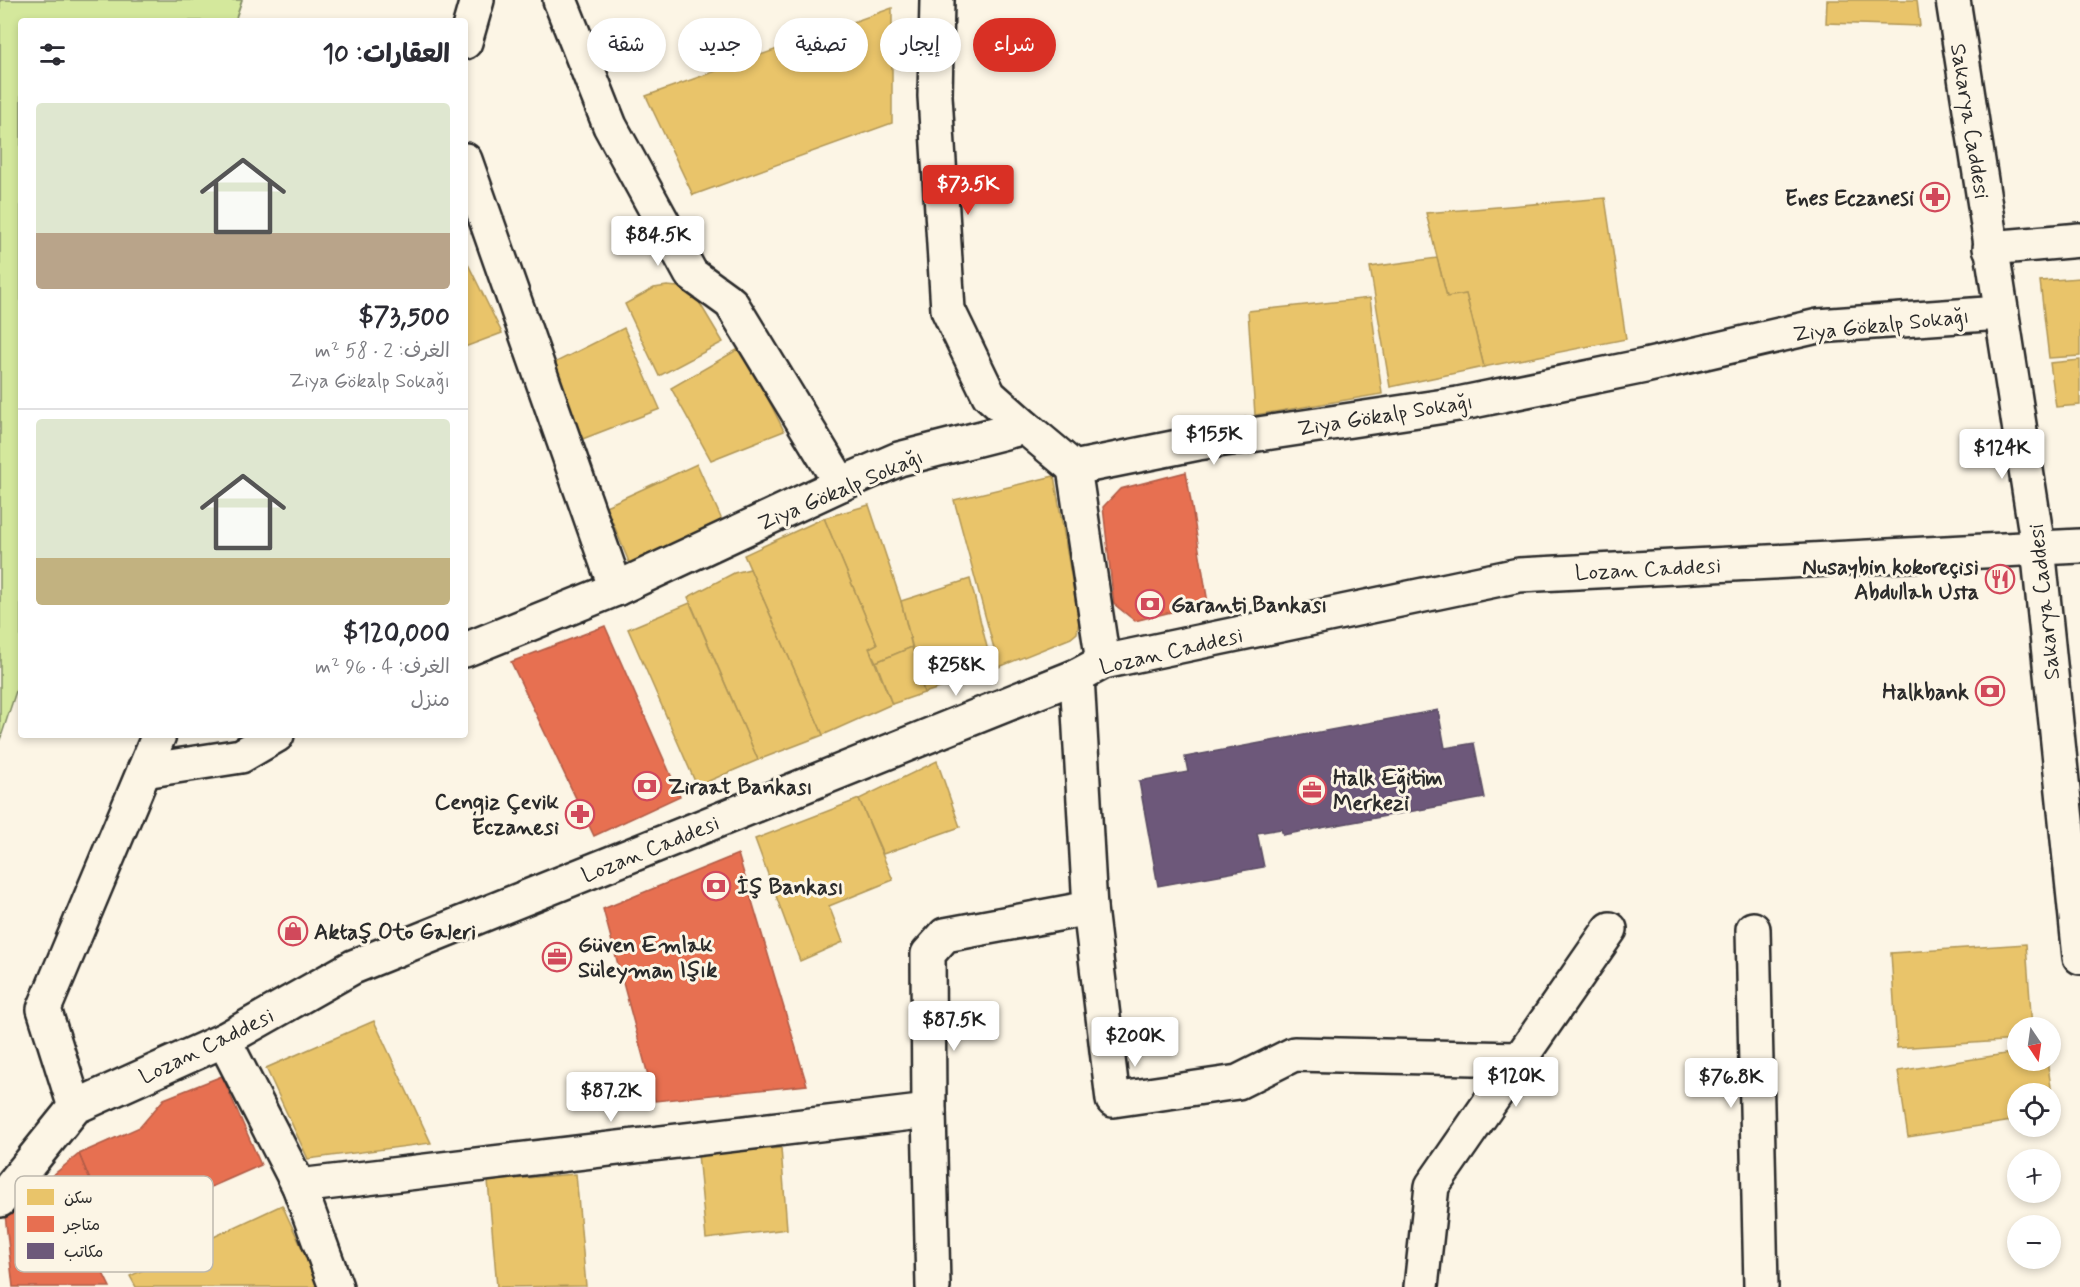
<!DOCTYPE html>
<html lang="ar">
<meta charset="utf-8">
<style>
:root{--surface:#fff;--page:#f2f2f3;--text:#2b2b33;--muted:#7c7c81;--line:#e1e1e2;--accent:#d93025}
body{margin:0;font-family:Mynerve,"Playpen Sans Arabic",sans-serif;background:var(--page);color:var(--text);direction:rtl;height:100vh;display:flex;flex-direction:column;font-size:22px;white-space:nowrap}
*{box-sizing:border-box;margin:0}
p{font-size:20px;color:var(--muted)}
.icon{flex:none;width:33px;height:33px;fill:none;stroke:currentColor;stroke-width:2;stroke-linecap:round;stroke-linejoin:round}
.map{position:relative;flex:1;overflow:hidden;direction:ltr}
.sheet{position:absolute;left:18px;top:18px;width:450px;height:720px;display:flex;flex-direction:column;background:var(--surface);border-radius:6px;box-shadow:0 3px 9px #0003;direction:rtl}
.sheet>*{flex:none}
.guide{position:absolute;left:486px;top:18px;width:570px;height:54px;direction:rtl;display:flex;gap:12px}
.needle{width:39px;rotate:167deg}
.tools{position:absolute;left:2007px;top:1017px;display:grid;gap:12px}
.tools a{display:grid;place-items:center;width:54px;height:54px;border-radius:50%;background:var(--surface);box-shadow:0 3px 9px #0003;font-size:30px}
.price{position:absolute;translate:-50% -51px;padding:0 14px;border-radius:6px;background:#fff;color:#222;font-size:20px;line-height:39px;filter:drop-shadow(0 2px 3px #0008)}
.price::after{content:'';position:absolute;left:50%;top:36px;width:18px;height:14px;margin-left:-9px;background:inherit;clip-path:polygon(0 0,100% 0,50% 100%)}
.price.active{background:var(--accent);color:#fff}
ul{padding:0;list-style:none}
li{display:grid;align-content:center;gap:12px;height:318px;padding:0 18px}
li+li{border-top:2px solid var(--line)}
li span{display:grid;place-items:center;height:186px;border-radius:6px;color:#555}
li>.icon{margin-inline-start:auto}
span .icon{width:108px;height:108px;fill:#fffc;stroke-width:1}
li b{font-size:26px}
h2{display:flex;justify-content:space-between;align-items:center;height:72px;padding:0 18px;font-size:26px}
.tag{padding:0 21px;border-radius:27px;background:var(--surface);box-shadow:0 3px 9px #0003;font-size:21px;line-height:54px}
.tag.active{background:var(--accent);color:#fff}
.map>svg:first-child{display:block}
.green{fill:#d4e89c;stroke:#808a64;stroke-width:1.5}
.homes{fill:#e9c46a;stroke:#b09657;stroke-width:1.5}
.shops{fill:#e76f51;stroke:#af5b46;stroke-width:1.5}
.offices{fill:#6d597a;stroke:#594b62;stroke-width:1.5}
.lines{fill:none;stroke-linecap:round;stroke-linejoin:round}
.street-casing{stroke:#2b2b2b;stroke-width:38}
.secondary-casing{stroke:#2b2b2b;stroke-width:38}
.street{stroke:#fcf5e5;stroke-width:33}
.secondary{stroke:#fcf5e5;stroke-width:33}
.labels{text-anchor:middle;stroke-width:6;stroke-linejoin:round;paint-order:stroke}
.street-label{font-size:22px;fill:#2b2b2b;stroke:#fcf5e5}
.poi-label{font-size:22px;font-weight:bold;fill:#2b2b2b;stroke:#fcf5e5;text-anchor:start}
.key{fill:#fcf5e5;stroke:#bdb8ad;stroke-width:1.5}
.key-label{font-size:16px;fill:#2b2b2b}
</style>
<div class="map">
<svg width="2080" height="1287" viewBox="0 0 2080 1287">
<rect width="100%" height="100%" fill="#fcf5e5"/>
<filter id="ink" filterUnits="userSpaceOnUse"><feTurbulence type="fractalNoise" baseFrequency=".0167" numOctaves="2"/><feDisplacementMap in="SourceGraphic" scale="12" xChannelSelector="R" yChannelSelector="G"/><feConvolveMatrix kernelMatrix="1 2 1 2 8 2 1 2 1" color-interpolation-filters="sRGB"/></filter>
<g filter="url(#ink)">
<path class="green" d="M0 0H242L235 21H21V676L0 740Z"/>
<g class="homes">
<path d="M1827 0H1917L1920 26 1826 23Z"/>
<path d="M892 8V123L693 195 646 96Z"/>
<path d="M1605 198 1626 339 1484 367 1466 294 1447 297 1426 213Z"/>
<path d="M465 258 502 333 465 347Z"/>
<path d="M1437 258 1447 297 1466 294 1484 367 1390 387 1370 267Z"/>
<path d="M2080 278V356L2049 358 2040 281Z"/>
<path d="M667 286 678 287 699 302 723 342 659 376 625 304 654 288Z"/>
<path d="M1370 298 1382 394 1255 415 1248 311Z"/>
<path d="M624 328 660 409 580 440 552 364Z"/>
<path d="M742 347 784 431 711 460 671 388Z"/>
<path d="M2080 360V405L2056 407 2050 363Z"/>
<path d="M697 464 725 527 631 567 606 506Z"/>
<path d="M1054 476 1079 621 1077 633 1071 638 999 667 954 500Z"/>
<path d="M869 505 901 601 912 647 876 662 869 648 877 644 824 518Z"/>
<path d="M824 518 877 644 869 648 892 704 823 735 744 555Z"/>
<path d="M750 569 823 735 758 760 688 597 734 573Z"/>
<path d="M970 579 993 671 924 693 901 601Z"/>
<path d="M690 603 758 760 697 786 628 629Z"/>
<path d="M912 647 924 693 892 704 876 662Z"/>
<path d="M937 761 960 827 883 854 859 799Z"/>
<path d="M859 799 893 880 829 906 843 942 800 961 755 839Z"/>
<path d="M2026 944 2032 1028H2018V1040L1897 1048 1891 953Z"/>
<path d="M374 1021 431 1143 308 1159 266 1068Z"/>
<path d="M2018 1052V1060H2047L2055 1114 2050 1115V1094H2018V1120L1908 1137 1898 1071Z"/>
<path d="M781 1148 787 1229 706 1239 698 1154Z"/>
<path d="M576 1174 586 1286 497 1287 488 1181Z"/>
<path d="M282 1205 320 1287H136L130 1276Z"/>
</g>
<g class="shops">
<path d="M1186 472 1208 603 1135 621 1114 604 1103 507 1120 489Z"/>
<path d="M605 626 680 796 594 836 511 662Z"/>
<path d="M738 854 807 1085 655 1101 603 909Z"/>
<path d="M222 1076 261 1165 111 1231 79 1154 140 1127 164 1099Z"/>
<path d="M79 1154 111 1231 89 1245 110 1287H13L5 1214Z"/>
</g>
<path class="offices" d="M1438 710 1445 748 1474 743 1485 798 1283 835 1281 829 1257 833 1264 867 1158 886 1139 781 1188 772 1185 757Z"/>
<g class="lines">
<g class="street-casing">
<g id="street">
<path d="M560 0 610 126 691 274 731 303 841 484"/>
<path d="M937 0 935 96 948 310 989 395 1025 427"/>
<path d="M465 42 477 0"/>
<path d="M465 160 616 589"/>
<path d="M1990 248 2080 240"/>
<path d="M1074 468 1103 662"/>
<path d="M465 650 616 589 841 484 899 459 1025 427 1074 468 1198 443 1458 404 1645 366 1818 326 2000 313"/>
<path d="M1077 676 1090 908 1113 1100 1238 1082 1294 1054 1519 1059"/>
<path d="M144 771 241 756 277 735"/>
<path d="M1753 929 1761 1287"/>
<path d="M224 1040 299 1186 336 1287"/>
<path d="M75 1107 44 1009 159 735"/>
<path d="M299 1186 929 1111"/>
<path d="M933 1287 929 1111 928 954 945 935 1090 908"/>
<path d="M1421 1287 1432 1186 1610 929"/>
</g>
</g>
<g class="secondary-casing">
<g id="secondary">
<path d="M1953 0 2038 547 2080 957"/>
<path d="M0 1200 75 1107 224 1040 353 967 1077 676 1103 662 1519 575 2080 546"/>
</g>
</g>
<use href="#street" class="street"/>
<use href="#secondary" class="secondary"/>
</g>
</g>
<defs>
<g id="pharmacy-ring" transform="scale(1.5)"><circle r="9.5" fill="#fcf5e5" stroke="#d1495b" stroke-width="1.5"/><path d="M-2-6h4v4h4v4h-4v4h-4v-4h-4v-4h4Z" fill="#d1495b"/></g>
<g id="restaurant-ring" transform="scale(1.5)"><circle r="9.5" fill="#fcf5e5" stroke="#d1495b" stroke-width="1.5"/><path d="M-5-6h1v4h1v-4h1v4h1v-4h1v5L-1.5 .5V6h-2V.5L-5-1ZM5-6V6H3V1.5H1.5Q1.5-4 5-6Z" fill="#d1495b"/></g>
<g id="bank-ring" transform="scale(1.5)"><circle r="9.5" fill="#fcf5e5" stroke="#d1495b" stroke-width="1.5"/><path d="M-6-4H6V4H-6ZM0-2.3a2.3 2.3 0 1 0 0 4.6a2.3 2.3 0 1 0 0-4.6Z" fill="#d1495b"/></g>
<g id="office-ring" transform="scale(1.5)"><circle r="9.5" fill="#fcf5e5" stroke="#d1495b" stroke-width="1.5"/><path d="M-6-3h4V-5.5h4V-3h4V5H-6ZM-1-4.5V-3h2v-1.5ZM-6 0V1H6V0Z" fill="#d1495b"/></g>
<g id="shop-ring" transform="scale(1.5)"><circle r="9.5" fill="#fcf5e5" stroke="#d1495b" stroke-width="1.5"/><path d="M-5-2.5h2.3a2.7 3.5 0 0 1 5.4 0H5L5.5 6h-11ZM-1.5-2.5h3a1.5 2.3 0 0 0-3 0Z" fill="#d1495b"/></g>
</defs>
<g fill-rule="evenodd">
<use href="#pharmacy-ring" x="1935" y="197"/>
<use href="#restaurant-ring" x="2000" y="579"/>
<use href="#bank-ring" x="1150" y="604"/>
<use href="#bank-ring" x="1990" y="691"/>
<use href="#bank-ring" x="647" y="786"/>
<use href="#office-ring" x="1312" y="790"/>
<use href="#pharmacy-ring" x="580" y="814"/>
<use href="#bank-ring" x="716" y="886"/>
<use href="#shop-ring" x="293" y="931"/>
<use href="#office-ring" x="557" y="957"/>
</g>
<g class="labels">
<g class="street-label">
<text transform="translate(1971 121) rotate(81)" y="8">Sakarya Caddesi</text>
<text transform="translate(1881 324) rotate(-6)" y="8">Ziya Gökalp Sokağı</text>
<text transform="translate(1385 414) rotate(-9)" y="8">Ziya Gökalp Sokağı</text>
<text transform="translate(840 489) rotate(-23)" y="8">Ziya Gökalp Sokağı</text>
<text transform="translate(1648 568) rotate(-3)" y="8">Lozan Caddesi</text>
<text transform="translate(2043 602) rotate(-96)" y="8">Sakarya Caddesi</text>
<text transform="translate(1171 650) rotate(-13)" y="8">Lozan Caddesi</text>
<text transform="translate(650 848) rotate(-22)" y="8">Lozan Caddesi</text>
<text transform="translate(206 1045) rotate(-26)" y="8">Lozan Caddesi</text>
</g>
<g class="poi-label">
<text x="1914" y="205" text-anchor="end">Enes Eczanesi</text>
<text x="1979" y="574" text-anchor="end">Nusaybin kokoreçisi<tspan x="1979" dy="25">Abdullah Usta</tspan></text>
<text x="1171" y="612">Garanti Bankası</text>
<text x="1969" y="699" text-anchor="end">Halkbank</text>
<text x="1333" y="785">Halk Eğitim<tspan x="1333" dy="25">Merkezi</tspan></text>
<text x="668" y="794">Ziraat Bankası</text>
<text x="559" y="809" text-anchor="end">Cengiz Çevik<tspan x="559" dy="25">Eczanesi</tspan></text>
<text x="737" y="894">İş Bankası</text>
<text x="314" y="939">Aktaş Oto Galeri</text>
<text x="578" y="952">Güven Emlak<tspan x="578" dy="25">Süleyman Işık</tspan></text>
</g>
</g>
<rect x="15" y="1176" width="198" height="96" rx="9" class="key"/>
<rect x="27" y="1189" width="27" height="16" fill="#e9c46a"/>
<rect x="27" y="1216" width="27" height="16" fill="#e76f51"/>
<rect x="27" y="1243" width="27" height="16" fill="#6d597a"/>
<g class="key-label">
<text x="64" y="1203">سكن</text>
<text x="64" y="1230">متاجر</text>
<text x="64" y="1257">مكاتب</text>
</g>
</svg>
<div class="tools">
<a><svg class="needle" viewBox="-14 -14 28 28"><path d="M0-13l5 13h-10z" fill="#e53935"/><path d="M0 13l5-13h-10z" fill="#7c7c81"/></svg></a>
<a><svg class="icon" aria-label="locate" viewBox="0 0 24 24"><circle cx="12" cy="12" r="6"/><path d="M12 2v4M12 18v4M2 12h4M18 12h4"/></svg></a>
<a>+</a>
<a>−</a>
</div>
<b class="price active" style="left:968px;top:216px">$73.5K</b>
<b class="price" style="left:658px;top:267px">$84.5K</b>
<b class="price" style="left:1214px;top:466px">$155K</b>
<b class="price" style="left:2002px;top:480px">$124K</b>
<b class="price" style="left:956px;top:697px">$258K</b>
<b class="price" style="left:954px;top:1052px">$87.5K</b>
<b class="price" style="left:1135px;top:1068px">$200K</b>
<b class="price" style="left:1516px;top:1108px">$120K</b>
<b class="price" style="left:1731px;top:1109px">$76.8K</b>
<b class="price" style="left:611px;top:1123px">$87.2K</b>
<div class="guide">
<a class="tag active">شراء</a>
<a class="tag">إيجار</a>
<a class="tag">تصفية</a>
<a class="tag">جديد</a>
<a class="tag">شقة</a>
</div>
<section class="sheet">
<h2>العقارات: 10<svg class="icon" aria-label="filters" viewBox="0 0 24 24"><path d="M4 7h16M4 17h16"/><circle cx="9" cy="7" r="2"/><circle cx="15" cy="17" r="2"/></svg></h2>
<ul>
<li><span style="background:linear-gradient(#dfe7d0 70%,#b9a48a 0)"><svg class="icon" aria-label="home" viewBox="0 0 24 24"><path d="M3 11l9-7 9 7M6 9v11h12V9"/></svg></span><div><b>$73,500</b><p>الغرف: 2 · 58 m²</p><p>Ziya Gökalp Sokağı</p></div></li>
<li><span style="background:linear-gradient(#dfe7d0 75%,#c2b280 0)"><svg class="icon" aria-label="home" viewBox="0 0 24 24"><path d="M3 11l9-7 9 7M6 9v11h12V9"/></svg></span><div><b>$120,000</b><p>الغرف: 4 · 96 m²</p><p>منزل</p></div></li>
</ul>
</section>
</div>
